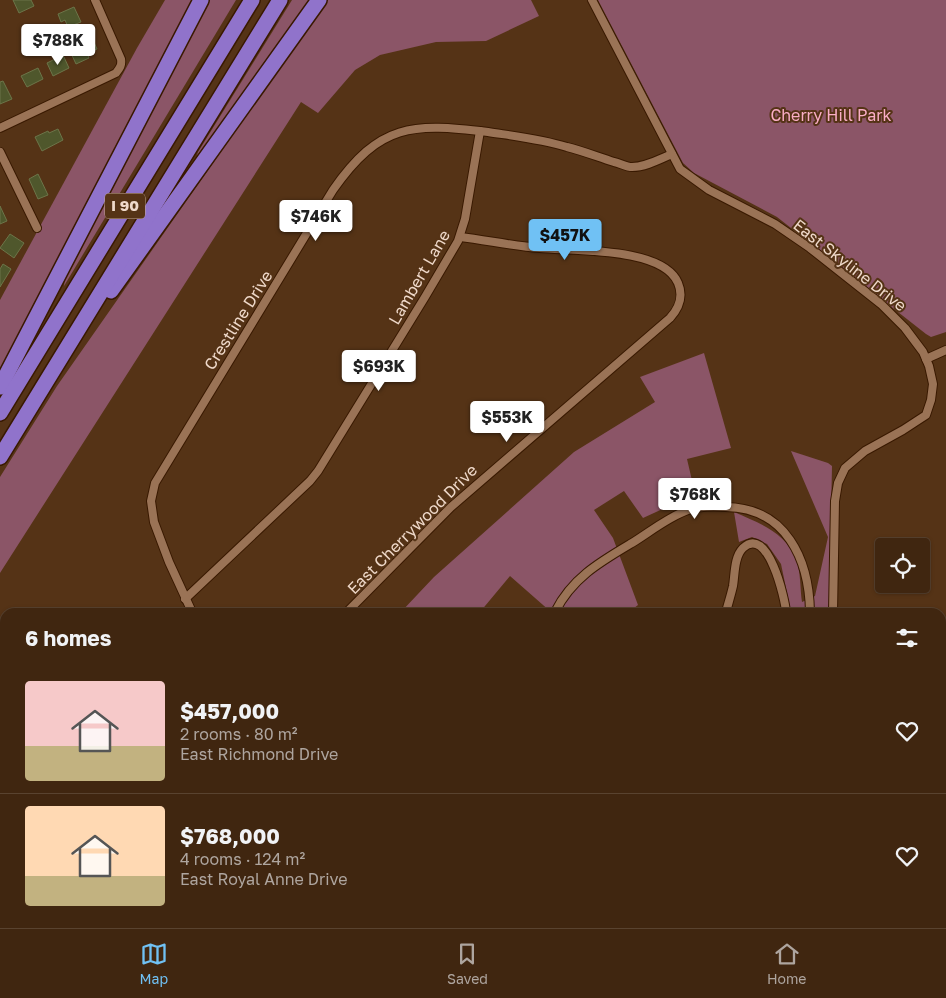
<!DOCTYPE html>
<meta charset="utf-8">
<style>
:root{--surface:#402610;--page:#4b321e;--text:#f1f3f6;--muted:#aea59f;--line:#594330;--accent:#70c1f4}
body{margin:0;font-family:"Golos Text",sans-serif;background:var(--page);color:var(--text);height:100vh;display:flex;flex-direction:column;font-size:19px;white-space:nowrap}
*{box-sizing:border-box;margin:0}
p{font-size:16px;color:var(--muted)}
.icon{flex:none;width:28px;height:28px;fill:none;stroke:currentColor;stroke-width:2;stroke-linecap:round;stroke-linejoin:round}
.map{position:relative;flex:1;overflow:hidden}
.details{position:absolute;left:0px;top:608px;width:946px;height:321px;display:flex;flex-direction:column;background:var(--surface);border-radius:15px 15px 0 0;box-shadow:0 1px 4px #0004,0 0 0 1px var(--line)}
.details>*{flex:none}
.controls{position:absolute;left:875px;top:538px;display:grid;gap:10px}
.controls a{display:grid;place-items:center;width:55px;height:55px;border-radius:5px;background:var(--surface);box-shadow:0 1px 4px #0004,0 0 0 1px var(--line);font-size:25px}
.price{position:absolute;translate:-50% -42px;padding:0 11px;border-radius:5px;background:#fff;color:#222;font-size:16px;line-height:32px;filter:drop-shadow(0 1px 2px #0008)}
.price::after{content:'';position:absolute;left:50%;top:30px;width:15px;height:11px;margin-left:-8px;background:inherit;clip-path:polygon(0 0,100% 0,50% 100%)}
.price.on{background:var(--accent);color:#111}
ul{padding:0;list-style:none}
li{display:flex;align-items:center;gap:15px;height:125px;padding:0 25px}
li+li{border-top:1px solid var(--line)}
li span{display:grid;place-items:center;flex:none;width:140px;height:100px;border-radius:5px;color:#555}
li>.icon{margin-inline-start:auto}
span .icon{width:60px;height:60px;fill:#fffc;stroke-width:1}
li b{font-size:21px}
h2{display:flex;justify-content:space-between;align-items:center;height:60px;padding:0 25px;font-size:21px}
.tab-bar{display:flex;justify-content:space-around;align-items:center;height:70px;border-top:1px solid var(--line);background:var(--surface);font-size:14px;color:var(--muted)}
.tab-bar a{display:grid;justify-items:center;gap:2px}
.tab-bar .on{color:var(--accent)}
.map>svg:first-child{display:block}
.green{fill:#8b5567}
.building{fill:#4f572c;stroke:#6c7549}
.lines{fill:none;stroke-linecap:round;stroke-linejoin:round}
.minor-casing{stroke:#391900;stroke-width:10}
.motorway-casing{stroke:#391900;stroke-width:18}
.minor{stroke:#9a7356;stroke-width:8}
.motorway{stroke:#9073cb;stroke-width:15}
.labels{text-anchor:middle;stroke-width:4;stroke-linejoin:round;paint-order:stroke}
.shield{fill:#553316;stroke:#c1a794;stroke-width:1}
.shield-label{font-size:15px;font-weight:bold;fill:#efd9ca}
.park-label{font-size:16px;fill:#faaec7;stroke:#553316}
.street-label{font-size:16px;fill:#efd9ca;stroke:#553316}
</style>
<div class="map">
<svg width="946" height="928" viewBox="0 0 946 928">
<rect width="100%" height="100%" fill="#553316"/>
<g class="green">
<path d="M165 0H195L0 373V300L137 48Z"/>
<path d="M207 0H236L64 286 65 277Z"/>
<path d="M292 0H311L195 162 198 152Z"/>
<path d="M327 0H531L539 16 486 41 436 42 380 55 355 70 318 113 301 102 0 573V477L57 386Z"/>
<path d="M598 0H946V332L931 337 926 334 777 217 694 173 683 163Z"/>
<path d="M704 353 731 448 687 459 697 502 667 507 643 518 624 491 594 510 613 538 638 605 629 612H551L510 576 480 612H401L434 577 574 452 655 402 640 377Z"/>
<path d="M791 451 828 463 832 466 829 612H791L781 564 767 544 752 537 739 542 734 512C759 523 785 532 796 559 801 572 800 589 802 602L815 596 828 537Z"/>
</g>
<g class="building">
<path d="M13 0H31L34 6 19 13Z"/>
<path d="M74 7 81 22 68 27 65 20 61 22 58 14Z"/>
<path d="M49 25 55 37 44 42 38 30Z"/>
<path d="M84 39 85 43 93 40 97 49 87 53 89 58 76 64 70 51 79 46 77 42Z"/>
<path d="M63 55 69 68 53 76 47 63Z"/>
<path d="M38 68 43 79 27 87 21 76Z"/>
<path d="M3 81 12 99 0 104V82Z"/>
<path d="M58 129 63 140 42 151 35 137 48 131 49 133Z"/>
<path d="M38 174 48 195 38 199 29 179Z"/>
<path d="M0 206 7 221 0 224Z"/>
<path d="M10 234 24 243 14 258 0 248Z"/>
<path d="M3 264 11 269 0 287V269Z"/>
</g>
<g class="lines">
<g class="minor-casing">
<g id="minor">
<path d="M592 0 680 169 709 190 775 224 810 248 881 304 905 328 923 352 929 366 933 384 931 400 926 415 903 430 865 451 845 468 838 483 835 501 833 612"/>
<path d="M0 128 116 73C120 68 122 65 121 59L95 0"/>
<path d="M0 152 37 228"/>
<path d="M926 359 946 350"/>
<path d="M185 599 310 481 318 471 425 297 458 241 465 219 480 131"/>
<path d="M192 612 169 562 154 522 151 501 155 483 333 190C380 123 412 123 488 132 514 136 541 139 567 147 583 151 598 157 614 162 620 163 626 167 632 167 646 167 660 159 672 154"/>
<path d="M347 612 451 507 670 318C679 308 684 297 678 283 663 247 574 251 540 248 513 246 486 240 460 237"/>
<path d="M555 612C572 578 600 562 632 543 650 532 668 517 688 510 700 506 714 506 726 507 786 508 809 559 810 612"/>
<path d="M726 612C728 604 731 595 733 586 735 574 734 557 743 548 768 524 785 599 786 612"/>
<path d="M0 739 5 745"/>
<path d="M0 849 5 847"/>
<path d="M941 910 942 893 946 883"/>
<path d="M941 910 946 928"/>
<path d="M95 924 99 928"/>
<path d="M252 924 258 928"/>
<path d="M369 924 371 928"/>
<path d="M550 924 552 928"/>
<path d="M659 928 660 924"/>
</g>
</g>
<g class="motorway-casing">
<g id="motorway">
<path d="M111 291 319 0"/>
<path d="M0 387 201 0"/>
<path d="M0 413 252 0"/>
<path d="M0 457 280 0"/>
</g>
</g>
<use href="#minor" class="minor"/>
<use href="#motorway" class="motorway"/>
</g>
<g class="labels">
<rect class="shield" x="105" y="193.5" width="40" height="25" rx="4"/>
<g class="shield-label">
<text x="125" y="211">I 90</text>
</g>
<g class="park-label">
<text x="831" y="121">Cherry Hill Park</text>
</g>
<g class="street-label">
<text transform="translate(850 265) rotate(38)" y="6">East Skyline Drive</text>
<text transform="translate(419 277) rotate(-60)" y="6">Lambert Lane</text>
<text transform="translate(238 320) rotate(-58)" y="6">Crestline Drive</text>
<text transform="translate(412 529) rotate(-45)" y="6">East Cherrywood Drive</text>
</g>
</g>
</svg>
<div class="controls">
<a><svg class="icon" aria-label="locate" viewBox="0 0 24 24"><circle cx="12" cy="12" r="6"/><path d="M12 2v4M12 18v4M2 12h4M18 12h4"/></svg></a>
</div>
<b class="price" style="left:58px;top:66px">$788K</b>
<b class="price" style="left:316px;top:242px">$746K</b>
<b class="price on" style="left:565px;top:261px">$457K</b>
<b class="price" style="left:379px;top:392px">$693K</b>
<b class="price" style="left:507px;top:443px">$553K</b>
<b class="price" style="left:695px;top:520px">$768K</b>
<section class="details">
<h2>6 homes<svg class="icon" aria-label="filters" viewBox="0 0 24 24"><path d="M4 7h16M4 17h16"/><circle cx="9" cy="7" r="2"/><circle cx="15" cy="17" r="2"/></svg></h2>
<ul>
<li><span style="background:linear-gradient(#f6c9c9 65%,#c2b280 0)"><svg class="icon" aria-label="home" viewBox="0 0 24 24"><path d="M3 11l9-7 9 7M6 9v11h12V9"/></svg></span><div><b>$457,000</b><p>2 rooms · 80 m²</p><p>East Richmond Drive</p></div><svg class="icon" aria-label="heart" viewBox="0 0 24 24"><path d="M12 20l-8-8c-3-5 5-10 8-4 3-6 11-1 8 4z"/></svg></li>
<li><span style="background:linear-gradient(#ffd9b3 70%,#c2b280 0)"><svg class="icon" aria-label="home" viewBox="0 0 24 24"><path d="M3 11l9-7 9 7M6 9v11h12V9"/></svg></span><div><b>$768,000</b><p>4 rooms · 124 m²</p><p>East Royal Anne Drive</p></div><svg class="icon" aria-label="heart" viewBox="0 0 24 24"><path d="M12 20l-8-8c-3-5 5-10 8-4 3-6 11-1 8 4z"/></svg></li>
</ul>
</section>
</div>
<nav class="tab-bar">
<a class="on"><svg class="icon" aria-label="map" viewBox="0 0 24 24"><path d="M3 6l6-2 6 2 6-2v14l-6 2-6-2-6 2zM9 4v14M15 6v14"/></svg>Map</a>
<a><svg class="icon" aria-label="saved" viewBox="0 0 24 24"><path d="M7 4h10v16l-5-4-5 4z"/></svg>Saved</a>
<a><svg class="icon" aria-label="home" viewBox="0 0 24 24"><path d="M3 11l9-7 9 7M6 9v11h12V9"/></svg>Home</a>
</nav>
